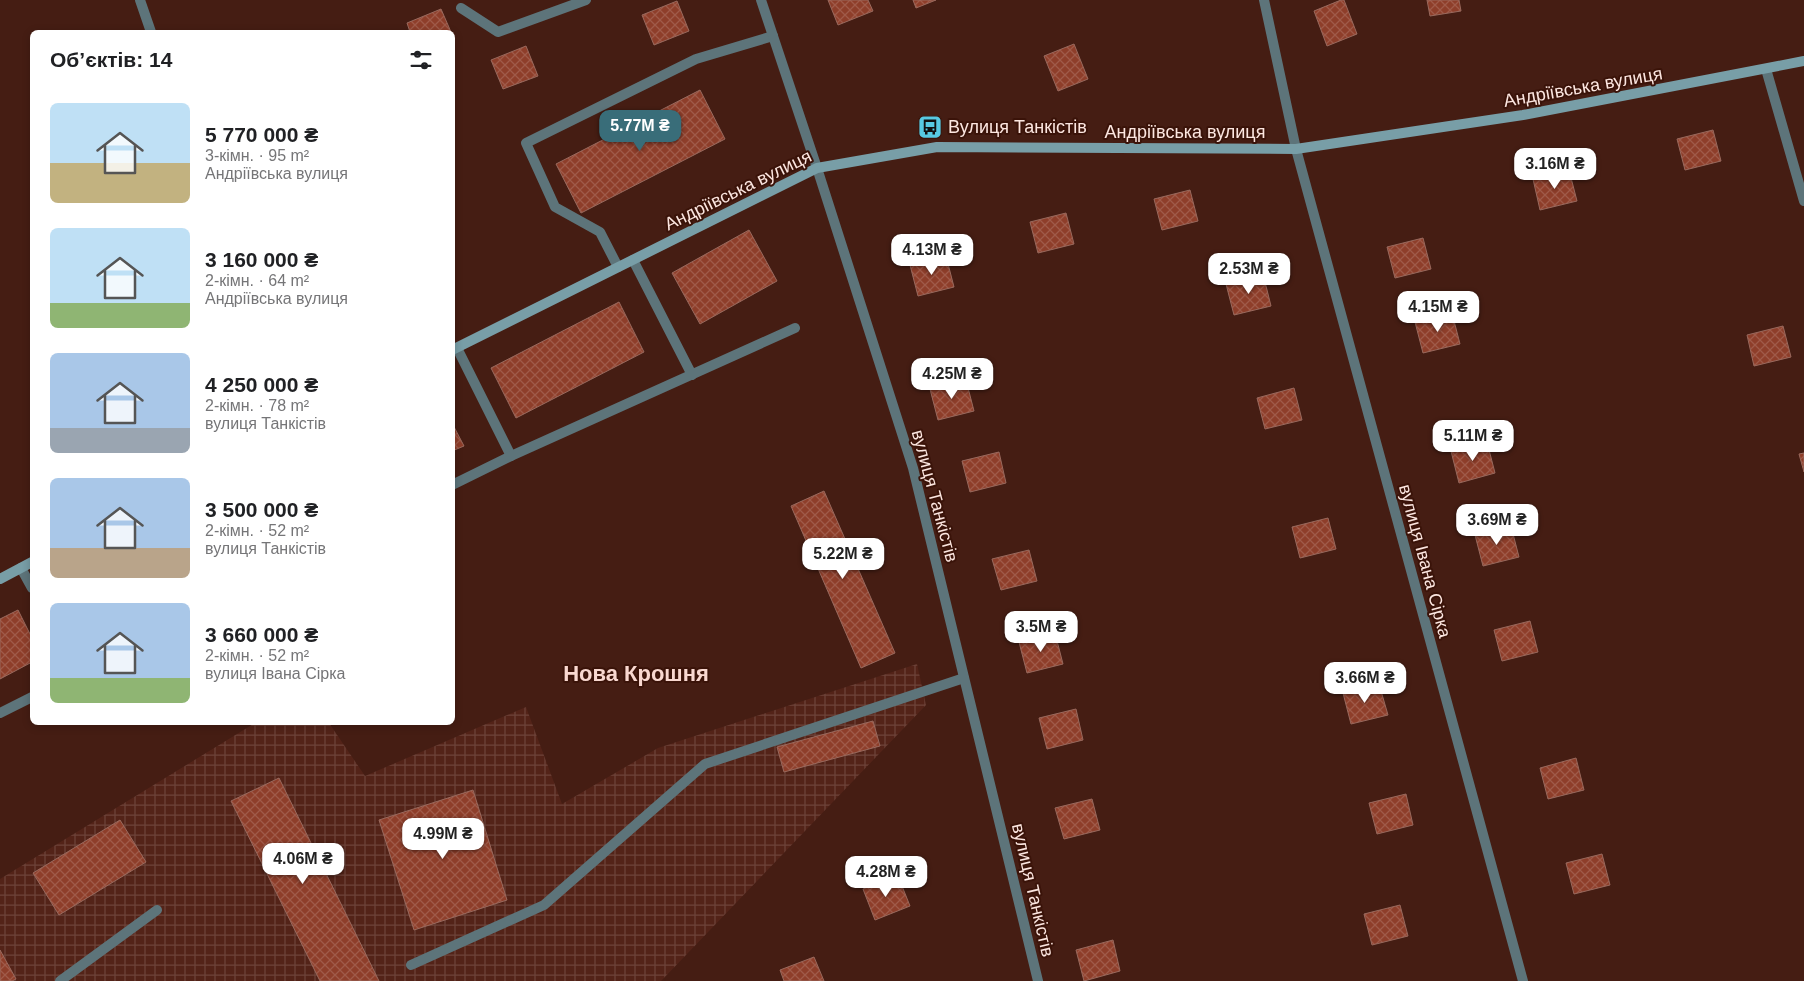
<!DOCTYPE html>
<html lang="uk">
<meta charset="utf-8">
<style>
:root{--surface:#fff;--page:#f2f2f2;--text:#202124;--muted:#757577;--accent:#396d79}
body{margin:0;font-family:Helvetica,sans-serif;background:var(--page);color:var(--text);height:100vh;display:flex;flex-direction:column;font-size:19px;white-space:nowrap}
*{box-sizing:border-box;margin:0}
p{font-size:16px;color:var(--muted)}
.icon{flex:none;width:28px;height:28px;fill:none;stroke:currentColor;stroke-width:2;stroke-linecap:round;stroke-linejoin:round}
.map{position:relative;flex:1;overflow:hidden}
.panel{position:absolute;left:30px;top:30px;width:425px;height:695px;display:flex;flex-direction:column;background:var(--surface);border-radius:8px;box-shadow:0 2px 8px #0003}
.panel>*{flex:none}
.price{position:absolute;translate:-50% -42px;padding:0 11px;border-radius:10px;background:#fff;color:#222;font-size:16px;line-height:32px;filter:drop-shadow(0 1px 2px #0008)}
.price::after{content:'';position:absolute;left:50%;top:30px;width:15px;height:11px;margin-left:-8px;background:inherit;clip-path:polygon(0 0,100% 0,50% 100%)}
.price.current{background:var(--accent);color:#fff}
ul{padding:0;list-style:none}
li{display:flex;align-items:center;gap:15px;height:125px;padding:0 20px}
li span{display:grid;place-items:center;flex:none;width:140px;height:100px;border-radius:8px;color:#555}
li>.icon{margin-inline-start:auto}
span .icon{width:60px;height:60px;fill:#fffc;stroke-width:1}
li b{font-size:21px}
h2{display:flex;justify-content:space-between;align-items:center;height:60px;padding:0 20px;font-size:21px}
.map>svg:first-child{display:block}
.industrial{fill:url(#industrial-grid)}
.building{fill:url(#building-cross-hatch);stroke:#99695d}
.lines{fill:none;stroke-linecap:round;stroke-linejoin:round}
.lane{stroke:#5d747a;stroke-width:10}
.street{stroke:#5d747a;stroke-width:10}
.secondary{stroke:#789ea7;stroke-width:10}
.labels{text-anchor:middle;stroke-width:4;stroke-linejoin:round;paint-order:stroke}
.street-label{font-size:18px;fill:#fce6e0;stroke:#3a1309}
.poi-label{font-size:18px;fill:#fce6e0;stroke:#3a1309;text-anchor:start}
.district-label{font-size:22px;font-weight:bold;fill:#f9d8d0;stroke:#3a1309}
</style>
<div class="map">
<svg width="1804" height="981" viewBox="0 0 1804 981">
<defs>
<pattern id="industrial-grid" width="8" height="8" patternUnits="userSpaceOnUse" patternTransform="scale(1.25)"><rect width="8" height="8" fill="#532318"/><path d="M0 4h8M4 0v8" fill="none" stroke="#6d4339"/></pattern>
<pattern id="building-cross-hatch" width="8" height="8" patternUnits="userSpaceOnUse" patternTransform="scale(1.25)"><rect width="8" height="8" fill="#8e3e2a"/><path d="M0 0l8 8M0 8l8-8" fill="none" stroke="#9f5a49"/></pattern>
</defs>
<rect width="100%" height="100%" fill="#451d13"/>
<path class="industrial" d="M917 664 926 705 661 981H0V879L255 723H329L365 776 526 707 562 804 658 748Z"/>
<g class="building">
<path d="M828 0H868L873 11 838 25Z"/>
<path d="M913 0H936L916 8Z"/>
<path d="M1341 0H1344L1357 34 1327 46 1314 11Z"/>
<path d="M1427 0H1459L1461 11 1430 16Z"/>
<path d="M677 1 689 31 654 45 642 15Z"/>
<path d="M441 9 451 32H410L407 23Z"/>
<path d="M1074 44 1088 79 1058 91 1044 56Z"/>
<path d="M526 46 538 76 503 89 491 60Z"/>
<path d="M700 90 725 139 581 213 556 164Z"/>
<path d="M1713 130 1721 161 1685 170 1677 139Z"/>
<path d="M1569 170 1577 201 1540 210 1533 179Z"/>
<path d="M1190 190 1198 221 1162 230 1154 199Z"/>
<path d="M1066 213 1074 244 1038 253 1030 222Z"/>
<path d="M749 230 777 281 700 324 672 273Z"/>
<path d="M1423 238 1431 269 1395 278 1387 247Z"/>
<path d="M946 256 954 287 918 296 910 265Z"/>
<path d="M1263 274 1271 306 1234 315 1226 284Z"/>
<path d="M619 302 644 352 516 418 491 368Z"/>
<path d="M1452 313 1460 344 1423 353 1415 322Z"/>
<path d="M1783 326 1791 357 1754 366 1747 335Z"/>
<path d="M966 380 974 411 938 420 930 389Z"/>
<path d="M1294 388 1302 420 1265 429 1257 398Z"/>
<path d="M452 423 464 446 452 451Z"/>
<path d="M1487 442 1495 473 1459 483 1451 451Z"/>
<path d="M999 452 1006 483 970 492 962 461Z"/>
<path d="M1804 453V472L1799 454Z"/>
<path d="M824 491 895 653 861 668 791 506Z"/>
<path d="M1328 518 1336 549 1300 558 1292 527Z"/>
<path d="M1511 526 1519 557 1483 566 1475 535Z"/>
<path d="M1029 550 1037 581 1001 590 992 559Z"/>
<path d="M18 610 32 638V662L0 679V619Z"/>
<path d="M1530 621 1538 652 1502 661 1494 630Z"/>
<path d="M1055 633 1063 664 1027 673 1019 642Z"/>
<path d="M1379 684 1388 715 1351 724 1343 693Z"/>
<path d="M1076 709 1083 740 1047 749 1039 718Z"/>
<path d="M873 721 880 746 784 772 777 747Z"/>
<path d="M1576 758 1584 790 1548 799 1540 768Z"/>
<path d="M279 778 379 981H320L231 801Z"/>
<path d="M473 790 507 900 414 930 379 820Z"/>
<path d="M1406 794 1413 825 1377 834 1369 803Z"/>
<path d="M1092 799 1100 830 1064 839 1055 808Z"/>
<path d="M120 820 146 862 59 915 33 873Z"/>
<path d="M1602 854 1610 885 1574 894 1566 863Z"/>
<path d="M898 876 910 906 875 920 863 889Z"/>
<path d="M1400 905 1408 936 1372 945 1364 914Z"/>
<path d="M1113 940 1120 971 1084 981 1076 950Z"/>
<path d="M0 950 16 979 12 981H0Z"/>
<path d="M814 957 824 981H784L780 970Z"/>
</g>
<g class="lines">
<g class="lane">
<path d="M461 8 498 32 586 0"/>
<path d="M633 260 692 375"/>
<path d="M618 267 600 232 555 207 526 143 696 59 773 36"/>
<path d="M457 348 511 456"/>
<path d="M452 485 511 456 795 328"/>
<path d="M21 568 32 588"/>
<path d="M0 713 32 697"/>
<path d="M411 965 544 905 705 764 964 678"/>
<path d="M60 981 157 910"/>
</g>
<g class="street">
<path d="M140 0 151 32"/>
<path d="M761 0 817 168 913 468 1038 981"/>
<path d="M1264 0 1296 149 1523 981"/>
<path d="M1766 69 1804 201"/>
</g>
<g class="secondary">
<path d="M452 350 817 168 937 147 1296 149 1523 115 1804 61"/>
<path d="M0 579 32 562"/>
</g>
</g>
<defs>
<g id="bus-square" transform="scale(1.25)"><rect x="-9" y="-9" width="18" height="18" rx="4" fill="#57c9e2" stroke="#3a1309"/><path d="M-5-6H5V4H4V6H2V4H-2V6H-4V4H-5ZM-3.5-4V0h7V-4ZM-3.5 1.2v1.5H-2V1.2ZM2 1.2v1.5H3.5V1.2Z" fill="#111"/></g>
</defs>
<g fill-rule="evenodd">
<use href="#bus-square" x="930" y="127"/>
</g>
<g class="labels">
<g class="street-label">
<text transform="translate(1583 87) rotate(-10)" y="6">Андріївська вулиця</text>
<text x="1185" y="138">Андріївська вулиця</text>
<text transform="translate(738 190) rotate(-26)" y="6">Андріївська вулиця</text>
<text transform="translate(935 496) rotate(75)" y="6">вулиця Танкістів</text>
<text transform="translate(1425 561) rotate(75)" y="6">вулиця Івана Сірка</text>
<text transform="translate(1033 890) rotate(77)" y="6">вулиця Танкістів</text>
</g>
<g class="poi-label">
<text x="948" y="133">Вулиця Танкістів</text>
</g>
<g class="district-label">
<text x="636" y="681">Нова Крошня</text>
</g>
</g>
</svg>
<b class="price current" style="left:640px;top:152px">5.77M ₴</b>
<b class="price" style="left:1555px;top:190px">3.16M ₴</b>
<b class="price" style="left:932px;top:276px">4.13M ₴</b>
<b class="price" style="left:1249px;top:295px">2.53M ₴</b>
<b class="price" style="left:1438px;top:333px">4.15M ₴</b>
<b class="price" style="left:952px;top:400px">4.25M ₴</b>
<b class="price" style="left:1473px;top:462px">5.11M ₴</b>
<b class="price" style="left:1497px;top:546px">3.69M ₴</b>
<b class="price" style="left:843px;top:580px">5.22M ₴</b>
<b class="price" style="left:1041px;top:653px">3.5M ₴</b>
<b class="price" style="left:1365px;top:704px">3.66M ₴</b>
<b class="price" style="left:443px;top:860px">4.99M ₴</b>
<b class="price" style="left:303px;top:885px">4.06M ₴</b>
<b class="price" style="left:886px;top:898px">4.28M ₴</b>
<section class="panel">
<h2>Об’єктів: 14<svg class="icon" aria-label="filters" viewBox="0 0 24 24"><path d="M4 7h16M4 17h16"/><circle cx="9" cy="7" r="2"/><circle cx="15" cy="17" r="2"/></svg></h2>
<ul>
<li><span style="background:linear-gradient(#bfe0f5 60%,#c2b280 0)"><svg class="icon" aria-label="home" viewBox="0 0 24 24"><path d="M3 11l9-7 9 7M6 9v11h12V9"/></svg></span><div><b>5 770 000 ₴</b><p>3-кімн. · 95 m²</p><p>Андріївська вулиця</p></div></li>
<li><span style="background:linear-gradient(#bfe0f5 75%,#8fb573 0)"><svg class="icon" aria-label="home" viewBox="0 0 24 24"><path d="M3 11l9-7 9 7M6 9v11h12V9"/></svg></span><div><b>3 160 000 ₴</b><p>2-кімн. · 64 m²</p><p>Андріївська вулиця</p></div></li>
<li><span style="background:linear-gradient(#a9c7e8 75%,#9aa5b1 0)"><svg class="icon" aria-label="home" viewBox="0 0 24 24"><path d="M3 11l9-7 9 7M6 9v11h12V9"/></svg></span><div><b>4 250 000 ₴</b><p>2-кімн. · 78 m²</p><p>вулиця Танкістів</p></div></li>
<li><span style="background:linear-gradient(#a9c7e8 70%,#b9a48a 0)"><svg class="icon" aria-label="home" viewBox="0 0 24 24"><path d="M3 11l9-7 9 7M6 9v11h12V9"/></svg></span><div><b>3 500 000 ₴</b><p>2-кімн. · 52 m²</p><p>вулиця Танкістів</p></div></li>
<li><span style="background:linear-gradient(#a9c7e8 75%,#8fb573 0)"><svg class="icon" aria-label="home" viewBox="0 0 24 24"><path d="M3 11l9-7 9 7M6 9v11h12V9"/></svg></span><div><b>3 660 000 ₴</b><p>2-кімн. · 52 m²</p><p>вулиця Івана Сірка</p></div></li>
</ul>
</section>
</div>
